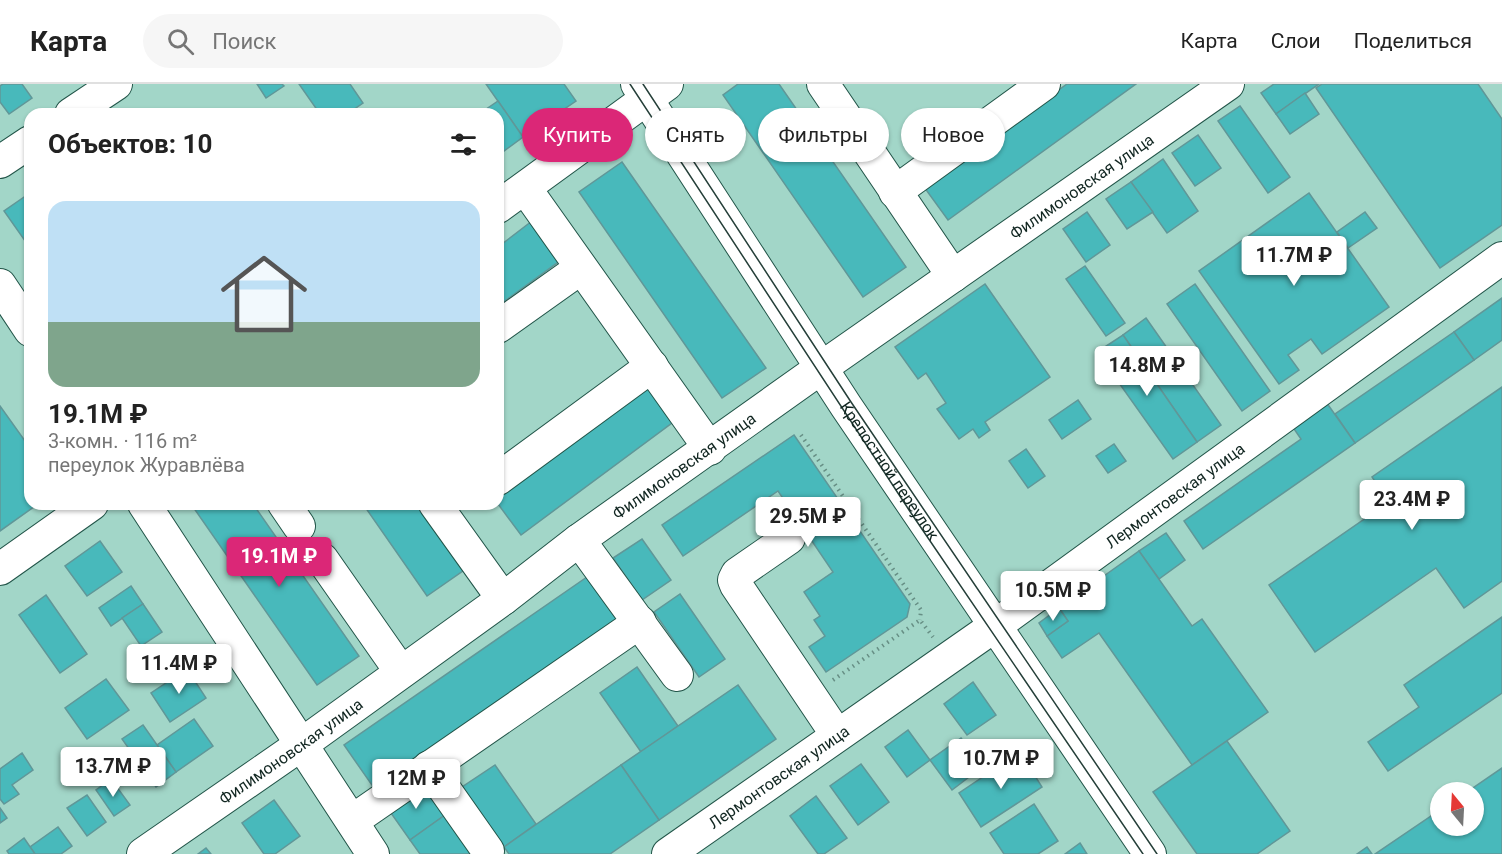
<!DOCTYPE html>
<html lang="ru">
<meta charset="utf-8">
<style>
:root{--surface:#fff;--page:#f6f6f6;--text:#222;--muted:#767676;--line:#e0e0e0;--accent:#db2777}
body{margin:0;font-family:Roboto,sans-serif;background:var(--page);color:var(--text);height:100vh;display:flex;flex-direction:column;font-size:22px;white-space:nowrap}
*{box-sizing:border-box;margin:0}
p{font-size:20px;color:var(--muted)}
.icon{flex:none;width:33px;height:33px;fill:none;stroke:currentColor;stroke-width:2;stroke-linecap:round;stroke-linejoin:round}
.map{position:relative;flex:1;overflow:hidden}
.sheet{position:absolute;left:24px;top:24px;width:480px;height:402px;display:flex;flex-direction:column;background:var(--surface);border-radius:18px;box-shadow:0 2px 4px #0004}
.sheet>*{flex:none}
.top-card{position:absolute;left:522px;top:24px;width:570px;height:54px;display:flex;gap:12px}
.needle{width:39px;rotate:342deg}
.tools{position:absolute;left:1430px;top:698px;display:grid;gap:12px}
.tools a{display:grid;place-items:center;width:54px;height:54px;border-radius:50%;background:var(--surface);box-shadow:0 2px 4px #0004;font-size:30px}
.price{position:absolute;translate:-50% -51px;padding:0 14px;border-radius:6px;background:#fff;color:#222;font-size:20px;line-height:39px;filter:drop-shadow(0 2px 3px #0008)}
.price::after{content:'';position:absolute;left:50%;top:36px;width:18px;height:14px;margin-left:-9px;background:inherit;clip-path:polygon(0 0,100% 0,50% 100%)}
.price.active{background:var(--accent);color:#fff}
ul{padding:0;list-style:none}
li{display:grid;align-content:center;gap:12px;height:318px;padding:0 24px}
li span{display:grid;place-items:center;height:186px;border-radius:18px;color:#555}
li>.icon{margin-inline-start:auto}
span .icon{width:108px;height:108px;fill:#fffc;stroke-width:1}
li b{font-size:26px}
h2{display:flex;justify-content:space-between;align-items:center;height:72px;padding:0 24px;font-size:26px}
.chip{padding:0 21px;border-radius:27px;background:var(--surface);box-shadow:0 2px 4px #0004;font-size:21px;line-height:54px}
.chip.active{background:var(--accent);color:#fff}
header{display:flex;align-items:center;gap:36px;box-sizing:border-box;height:84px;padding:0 30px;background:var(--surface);border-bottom:2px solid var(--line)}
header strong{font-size:28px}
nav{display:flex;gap:33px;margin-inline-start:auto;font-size:21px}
.search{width:420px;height:54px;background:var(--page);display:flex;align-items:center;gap:15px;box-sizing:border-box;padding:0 21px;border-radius:33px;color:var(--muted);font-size:22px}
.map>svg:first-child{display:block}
.building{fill:#48b9bb;stroke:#609798;stroke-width:1.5}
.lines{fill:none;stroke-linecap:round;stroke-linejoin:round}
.minor-casing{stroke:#225549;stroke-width:34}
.path{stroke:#678f85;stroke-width:4;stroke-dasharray:1.5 4.5;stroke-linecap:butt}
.minor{stroke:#fff;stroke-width:32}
.tram{stroke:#253f39;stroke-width:1.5}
.labels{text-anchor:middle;stroke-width:5;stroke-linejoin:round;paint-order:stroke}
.street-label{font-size:16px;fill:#102520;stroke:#a2d6c8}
</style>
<header>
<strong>Карта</strong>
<div class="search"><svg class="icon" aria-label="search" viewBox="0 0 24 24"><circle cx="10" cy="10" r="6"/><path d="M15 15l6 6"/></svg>Поиск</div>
<nav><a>Карта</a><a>Слои</a><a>Поделиться</a></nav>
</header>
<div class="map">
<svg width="1502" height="770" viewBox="0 0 1502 770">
<rect width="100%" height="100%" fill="#a2d6c8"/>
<g class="building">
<path d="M3 0H22L32 14 9 30 0 18V2Z"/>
<path d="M257 0H282L284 2 266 14Z"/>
<path d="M299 0H350L363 19 347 30H320Z"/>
<path d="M486 0H564L576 17 523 53Z"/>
<path d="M738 0H779L906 183 863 213 723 11Z"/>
<path d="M1067 0H1136L948 136 924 103Z"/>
<path d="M1274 0H1319L1276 30 1261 9Z"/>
<path d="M1322 0H1478L1502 35V141L1440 184 1316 4Z"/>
<path d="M1305 9 1319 30 1290 50 1276 30Z"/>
<path d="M498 17 523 53 500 70 498 30H479Z"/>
<path d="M1240 22 1290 93 1268 109 1218 37Z"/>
<path d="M1198 51 1221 84 1195 102 1172 69Z"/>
<path d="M1163 75 1198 127 1167 149 1131 98Z"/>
<path d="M622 78 766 284 722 314 579 108Z"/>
<path d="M1131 98 1153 128 1127 145 1106 115Z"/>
<path d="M1309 109 1389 223 1322 270 1311 255 1288 271 1299 286 1279 300 1199 187Z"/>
<path d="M27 111 30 116V164L4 127Z"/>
<path d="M1087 128 1110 161 1086 178 1063 145Z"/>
<path d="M1365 128 1377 144 1348 164 1337 148Z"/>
<path d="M532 137 561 176 498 222V163Z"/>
<path d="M1085 182 1125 239 1106 252 1066 195Z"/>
<path d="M985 200 1050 293 985 338 990 346 979 354 973 345 959 355 937 325 946 319 926 289 918 295 895 263Z"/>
<path d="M1195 200 1270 307 1242 327 1167 220Z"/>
<path d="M1502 214V256L1474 276 1454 248Z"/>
<path d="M1146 234 1221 341 1197 358 1123 251Z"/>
<path d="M1454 248 1474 276 1355 359 1335 330Z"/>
<path d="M1123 251 1197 358 1173 375 1097 268Z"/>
<path d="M649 300 676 336 521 451 498 420V411Z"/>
<path d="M1502 303V497L1464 524 1436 484 1315 568 1269 501 1389 418 1372 393Z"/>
<path d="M1324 315 1355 359 1203 465 1184 437 1301 355 1290 339Z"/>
<path d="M1078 316 1091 335 1062 355 1049 336Z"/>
<path d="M0 322 30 364V420H38L0 447Z"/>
<path d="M794 351 910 520 907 533 826 588 809 563 825 552 814 536 820 532 804 508 833 488 778 407 683 472 662 441Z"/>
<path d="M1114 360 1126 377 1108 389 1096 372Z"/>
<path d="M1026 365 1045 392 1028 404 1009 377Z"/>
<path d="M191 420H253L359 572 317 601Z"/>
<path d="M363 420H427L470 482 427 512Z"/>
<path d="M1166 449 1185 476 1159 495 1139 467Z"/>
<path d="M642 455 671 496 642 516 613 474Z"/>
<path d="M100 457 122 488 87 512 65 482Z"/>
<path d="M1139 467 1192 542 1202 535 1268 628 1192 681 1099 549 1062 574 1047 552 1068 537 1059 524Z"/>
<path d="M587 493 617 536 374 704 344 661Z"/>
<path d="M131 502 143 520 111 542 99 524Z"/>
<path d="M680 510 725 575 699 593 654 528Z"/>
<path d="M46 511 87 570 60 589 19 531Z"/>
<path d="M143 520 162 548 141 562 122 534Z"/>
<path d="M1059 524 1068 537 1047 552 1039 539Z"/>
<path d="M1502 533V609L1388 687 1368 658 1419 623 1404 601Z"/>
<path d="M637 583 678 642 641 668 600 609Z"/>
<path d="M187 585 206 614 170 638 151 609Z"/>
<path d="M106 595 129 626 87 655 65 624Z"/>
<path d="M973 598 996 631 967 651 944 620Z"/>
<path d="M738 601 776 655 659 736 621 681Z"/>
<path d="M194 635 213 662 176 688 157 661Z"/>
<path d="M143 641 176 688 156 703 122 655Z"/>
<path d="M908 646 930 676 907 693 885 663Z"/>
<path d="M961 654 982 683 952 706 930 676Z"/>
<path d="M1227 657 1290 747 1257 770H1197L1153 708Z"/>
<path d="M1020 668 1042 703 981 743 959 709Z"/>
<path d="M22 669 33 686 12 701 19 710 4 720 0 715V685Z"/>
<path d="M861 680 889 718 858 741 830 702Z"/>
<path d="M495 681 536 740 504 763 462 703Z"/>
<path d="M621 681 659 736 610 770H509L504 763Z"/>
<path d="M1502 684V770H1375L1440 726V741H1473V708H1467Z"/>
<path d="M111 695 130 721 114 732 96 706Z"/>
<path d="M422 697 445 731 410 756 386 722Z"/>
<path d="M87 711 106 738 87 752 67 724Z"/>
<path d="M816 712 847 754 824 770H818L790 732Z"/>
<path d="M274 716 300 752 275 770H264L242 739Z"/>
<path d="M1034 720 1058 757 1038 770H1004L990 749Z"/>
<path d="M0 724 7 734 0 739Z"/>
<path d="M445 731 472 770H420L410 756Z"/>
<path d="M58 743 72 762 61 770H35L30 763Z"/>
<path d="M24 754 35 770H9L7 767Z"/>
<path d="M1080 759 1087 770H1065Z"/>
<path d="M1367 763 1372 770H1357Z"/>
<path d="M206 764 211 770H198Z"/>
</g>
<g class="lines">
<g class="minor-casing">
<g id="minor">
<path id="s1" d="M637 0 846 322 1150 770"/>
<path d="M823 0 953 192"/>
<path d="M71 30 116 0"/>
<path d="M0 78 30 58"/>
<path d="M525 104 710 365"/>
<path d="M895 108 1044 0"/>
<path d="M498 123 667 0"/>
<path d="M0 201 30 246"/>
<path d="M498 243 581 184"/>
<path d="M498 395 652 282"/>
<path d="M144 420 373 770"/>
<path d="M284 420 299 442"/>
<path d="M435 420 503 515"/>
<path d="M789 454 737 490 734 496 736 501 837 651"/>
<path d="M579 456 677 591"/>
<path d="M322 475 401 588"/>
<path d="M0 485 92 420"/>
<path d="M429 683 488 767"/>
<path d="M352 737 640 538"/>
<path id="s2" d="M143 770 302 660 503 515 579 456 821 284 1228 0"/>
<path id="s3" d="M668 770 999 539 1502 174"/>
</g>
</g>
<g class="path">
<path d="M801 351 921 526 920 536"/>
<path d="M833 596 920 536 933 553"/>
</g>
<use href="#minor" class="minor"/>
<g class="tram">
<path d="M630 0 909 426 1143 770"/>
<path d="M643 0 851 318 1157 770"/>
</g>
</g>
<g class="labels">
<g class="street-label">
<text dy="6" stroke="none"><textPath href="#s2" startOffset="1152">Филимоновская улица</textPath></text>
<text dy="6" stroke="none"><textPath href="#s2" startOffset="666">Филимоновская улица</textPath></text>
<text dy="6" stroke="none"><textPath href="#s1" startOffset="462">Крепостной переулок</textPath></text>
<text dy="6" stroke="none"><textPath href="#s3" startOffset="621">Лермонтовская улица</textPath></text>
<text dy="6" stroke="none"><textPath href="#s2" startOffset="180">Филимоновская улица</textPath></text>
<text dy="6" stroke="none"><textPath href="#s3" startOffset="135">Лермонтовская улица</textPath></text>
</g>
</g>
</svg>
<div class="tools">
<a><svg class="needle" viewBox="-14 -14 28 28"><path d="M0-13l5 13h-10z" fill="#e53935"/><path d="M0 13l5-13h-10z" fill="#767676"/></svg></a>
</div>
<b class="price" style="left:1294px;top:203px">11.7M ₽</b>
<b class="price" style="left:1147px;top:313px">14.8M ₽</b>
<b class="price" style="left:1412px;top:447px">23.4M ₽</b>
<b class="price" style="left:808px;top:464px">29.5M ₽</b>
<b class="price active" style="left:279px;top:504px">19.1M ₽</b>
<b class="price" style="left:1053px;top:538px">10.5M ₽</b>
<b class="price" style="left:179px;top:611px">11.4M ₽</b>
<b class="price" style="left:1001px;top:706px">10.7M ₽</b>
<b class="price" style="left:113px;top:714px">13.7M ₽</b>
<b class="price" style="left:416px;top:726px">12M ₽</b>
<div class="top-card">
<a class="chip active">Купить</a>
<a class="chip">Снять</a>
<a class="chip">Фильтры</a>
<a class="chip">Новое</a>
</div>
<section class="sheet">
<h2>Объектов: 10<svg class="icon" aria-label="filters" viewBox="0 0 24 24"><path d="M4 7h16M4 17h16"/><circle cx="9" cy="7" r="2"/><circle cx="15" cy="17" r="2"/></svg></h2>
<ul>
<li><span style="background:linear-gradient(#bfe0f5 65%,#7fa58c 0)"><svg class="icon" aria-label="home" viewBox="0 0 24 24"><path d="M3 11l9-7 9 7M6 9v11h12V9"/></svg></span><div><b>19.1M ₽</b><p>3-комн. · 116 m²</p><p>переулок Журавлёва</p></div></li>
</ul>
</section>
</div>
